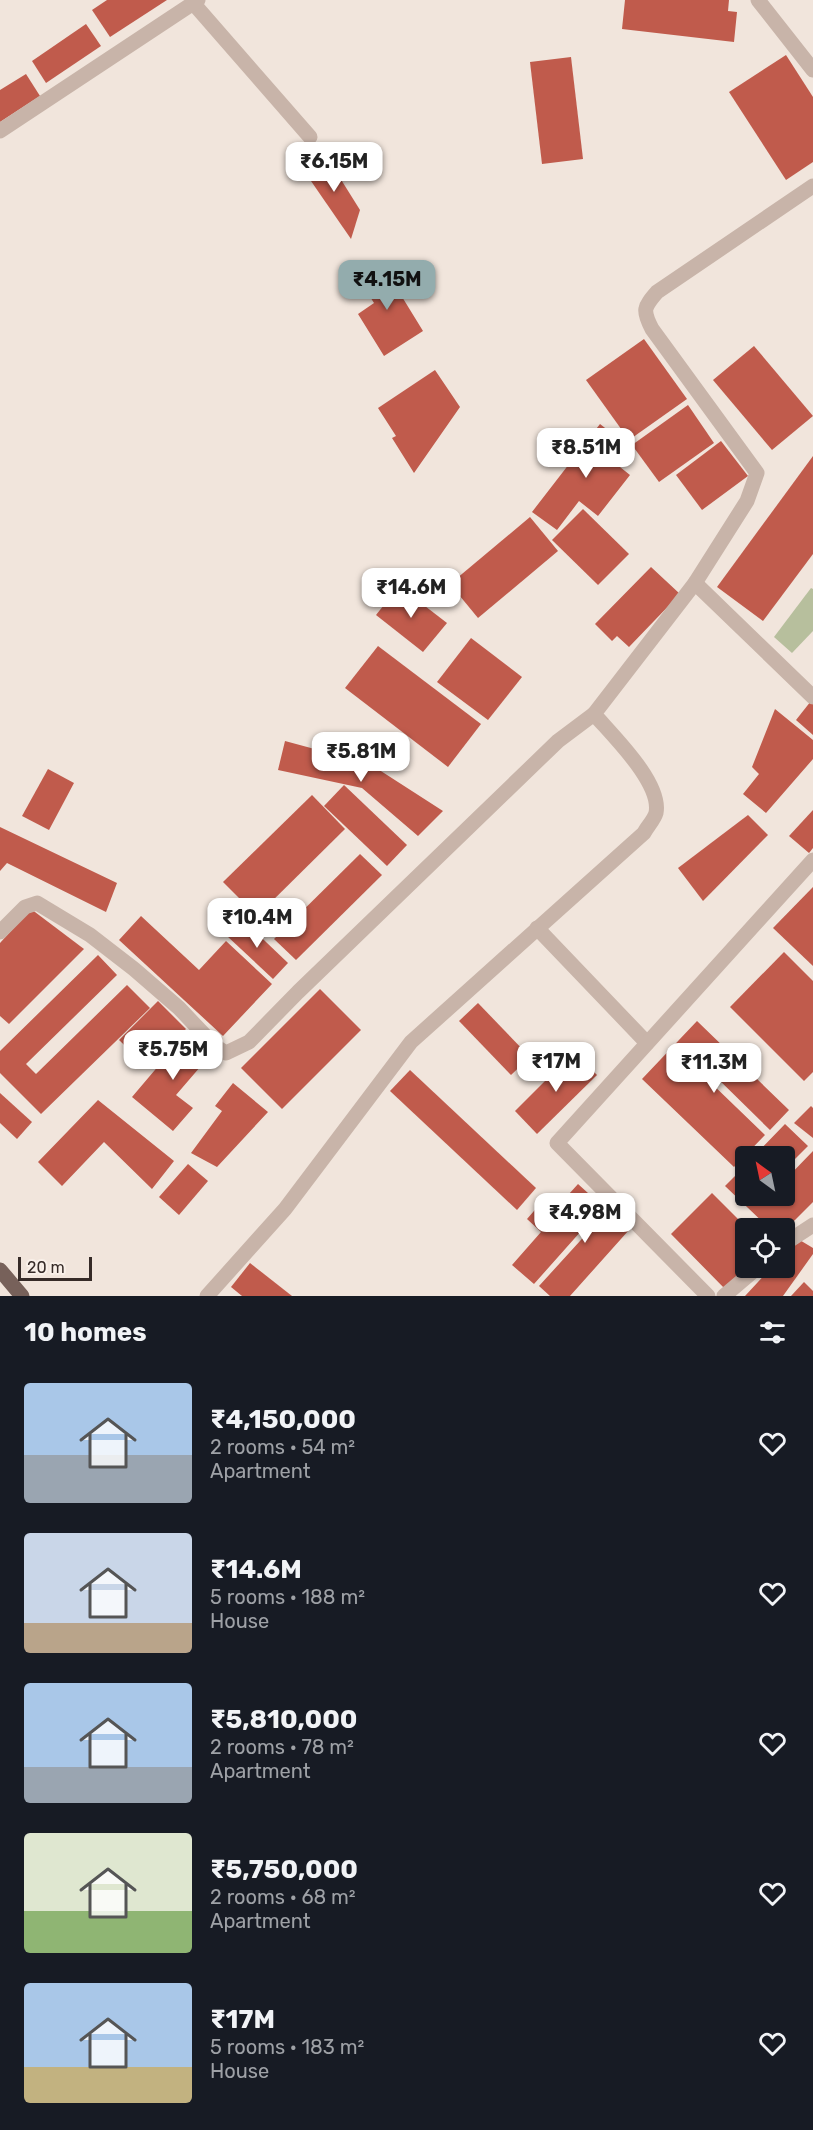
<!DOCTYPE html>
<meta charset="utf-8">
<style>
:root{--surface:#171b24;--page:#242831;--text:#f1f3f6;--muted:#9ea1a6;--accent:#93acad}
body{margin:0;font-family:Rubik,sans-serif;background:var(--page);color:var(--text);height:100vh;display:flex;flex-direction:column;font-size:22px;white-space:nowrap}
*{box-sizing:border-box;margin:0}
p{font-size:20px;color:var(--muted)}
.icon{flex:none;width:33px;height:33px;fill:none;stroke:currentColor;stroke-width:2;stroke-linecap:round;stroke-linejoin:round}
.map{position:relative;height:1296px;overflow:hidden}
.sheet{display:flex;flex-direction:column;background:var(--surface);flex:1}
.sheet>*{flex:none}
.needle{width:39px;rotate:327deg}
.tools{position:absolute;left:735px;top:1146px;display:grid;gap:12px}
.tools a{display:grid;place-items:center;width:60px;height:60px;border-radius:6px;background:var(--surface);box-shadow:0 2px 4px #0004;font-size:30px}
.scale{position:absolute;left:18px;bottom:15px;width:74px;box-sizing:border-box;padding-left:6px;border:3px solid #362b28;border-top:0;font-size:16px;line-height:21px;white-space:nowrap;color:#362b28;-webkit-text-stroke:4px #f9f0e9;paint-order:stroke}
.price{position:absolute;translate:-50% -51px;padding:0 14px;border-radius:12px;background:#fff;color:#222;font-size:20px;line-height:39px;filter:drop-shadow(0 2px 3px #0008)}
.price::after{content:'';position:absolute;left:50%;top:36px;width:18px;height:14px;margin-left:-9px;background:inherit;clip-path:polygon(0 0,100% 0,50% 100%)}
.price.active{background:var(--accent);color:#111}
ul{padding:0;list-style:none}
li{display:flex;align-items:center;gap:18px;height:150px;padding:0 24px}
li span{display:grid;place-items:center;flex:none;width:168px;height:120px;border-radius:6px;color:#555}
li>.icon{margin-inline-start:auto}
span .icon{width:72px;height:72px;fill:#fffc;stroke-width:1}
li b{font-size:26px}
h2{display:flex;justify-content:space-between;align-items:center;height:72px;padding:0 24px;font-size:26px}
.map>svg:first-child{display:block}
.green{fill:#b7bf9d}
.building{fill:#c05b4c}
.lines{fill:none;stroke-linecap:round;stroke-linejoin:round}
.minor{stroke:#c8b4a9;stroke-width:15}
.major{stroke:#77615a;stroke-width:15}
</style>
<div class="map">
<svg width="813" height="1296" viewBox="0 0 813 1296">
<rect width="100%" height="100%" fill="#f1e5dc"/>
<path class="green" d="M811 588 813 589V631L792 653 774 637Z"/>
<g class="building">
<path d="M107 0H167L110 37 92 10Z"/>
<path d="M625 0H729L728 11 737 12 734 42 622 29Z"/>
<path d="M86 24 101 46 46 83 32 61Z"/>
<path d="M786 55 813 97V162L786 180 729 92Z"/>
<path d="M571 57 583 159 542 164 530 62Z"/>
<path d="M26 74 40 96 0 122V90Z"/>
<path d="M325 154 360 210 351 239 302 168Z"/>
<path d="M380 261 423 331 384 356 358 314 374 303 357 276Z"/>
<path d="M644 339 687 399 629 440 586 380Z"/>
<path d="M754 346 813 416 772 450 713 380Z"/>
<path d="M435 370 460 407 414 473 392 438 396 436 378 408Z"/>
<path d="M688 405 714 443 659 482 632 445Z"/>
<path d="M600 424 628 446 615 463 630 475 598 516 579 501 557 530 532 512Z"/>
<path d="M721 441 748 476 702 510 676 475Z"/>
<path d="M813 456V554L763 621 717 587Z"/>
<path d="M583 509 629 554 598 585 552 540Z"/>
<path d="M530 517 558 551 478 618 450 584Z"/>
<path d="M651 567 680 594 629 647 617 636 612 641 595 624Z"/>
<path d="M399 586 447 623 423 652 376 615Z"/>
<path d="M471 638 522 677 488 720 437 682Z"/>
<path d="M378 646 481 724 448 767 345 688Z"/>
<path d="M811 701 813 704V735L796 720Z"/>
<path d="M775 709 813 740V759L766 813 743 794 759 774 752 767Z"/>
<path d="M285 741 370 764 443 811 418 836 362 788 278 770Z"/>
<path d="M48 769 74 783 49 830 22 816Z"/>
<path d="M344 785 407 845 387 866 324 806Z"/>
<path d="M312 795 345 829 257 916 223 882Z"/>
<path d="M813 810V848L809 853 789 836Z"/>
<path d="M748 815 768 835 703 901 678 868Z"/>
<path d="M0 827 117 883 106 912 7 863 0 871Z"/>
<path d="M360 854 382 875 296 960 274 939Z"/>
<path d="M813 887V966L773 928Z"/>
<path d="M31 909 84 949 9 1024 0 1016V943Z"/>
<path d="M141 916 199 970 226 941 272 984 223 1036 119 940Z"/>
<path d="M242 919 288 963 273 979 227 936Z"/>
<path d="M784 952 813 981V1072L804 1081 730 1007Z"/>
<path d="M98 955 117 975 26 1064 36 1074 127 985 150 1008 41 1114 0 1073V1051Z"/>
<path d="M320 989 361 1030 282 1109 241 1068Z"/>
<path d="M158 1001 186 1029 148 1068 119 1040Z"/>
<path d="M478 1003 530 1057 511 1075 459 1021Z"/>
<path d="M697 1021 789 1110 770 1130 713 1074 708 1080 765 1135 734 1167 642 1079Z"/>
<path d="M188 1031 213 1052 176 1095 193 1108 173 1131 132 1097Z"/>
<path d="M574 1052 597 1075 537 1134 515 1111Z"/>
<path d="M410 1070 536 1188 517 1210 390 1091Z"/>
<path d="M233 1083 268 1112 217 1167 191 1153 222 1111 215 1106Z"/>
<path d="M0 1093 32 1122 17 1139 0 1123Z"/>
<path d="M98 1100 174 1161 152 1189 104 1142 62 1186 38 1162Z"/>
<path d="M811 1106 813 1108V1138L794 1123Z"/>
<path d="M785 1124 808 1146 784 1170V1156H754Z"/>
<path d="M813 1151V1202L784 1231V1228H769L725 1186 746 1165V1196H764L767 1199 770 1196H784V1181Z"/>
<path d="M188 1164 208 1181 179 1215 159 1197Z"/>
<path d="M578 1184 629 1230 570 1296H550L539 1286 590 1230 560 1204Z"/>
<path d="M712 1193 747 1228H746V1268H751L727 1291 671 1234Z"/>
<path d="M553 1202 582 1230 534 1284 512 1265 541 1232 527 1219 540 1204Z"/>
<path d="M798 1239 813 1248V1254L783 1296H745L771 1268H784V1253Z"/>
<path d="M250 1263 292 1296H242L231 1287Z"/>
<path d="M804 1282 813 1291V1296H791Z"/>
</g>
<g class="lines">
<g class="minor">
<path d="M758 0 813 70"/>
<path d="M194 4 310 137"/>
<path d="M0 131 198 0"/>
<path d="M695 583 813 697"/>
<path d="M537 928 647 1043"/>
<path d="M0 932 25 907 37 903 90 935 134 969 179 1008 215 1046 226 1053 249 1042 298 992 558 741 594 714"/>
<path d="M784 1244 813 1225"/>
<path d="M207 1296 285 1209 411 1042 644 833C647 827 654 820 656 813 662 783 613 736 594 714L695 583 747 501 757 473 652 329C642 310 644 307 657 292L813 186"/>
<path d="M708 1296 557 1143 813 860"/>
<path d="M724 1296 757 1268"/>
</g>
<path class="major" d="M0 1270 22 1296"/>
</g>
</svg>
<div class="tools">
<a><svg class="needle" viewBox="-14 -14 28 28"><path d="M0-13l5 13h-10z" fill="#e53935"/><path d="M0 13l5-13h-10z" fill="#9ea1a6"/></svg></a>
<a><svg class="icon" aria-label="locate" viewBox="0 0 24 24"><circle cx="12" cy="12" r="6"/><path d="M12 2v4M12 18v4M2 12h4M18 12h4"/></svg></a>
</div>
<div class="scale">20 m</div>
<b class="price" style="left:334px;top:193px">₹6.15M</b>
<b class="price active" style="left:387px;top:311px">₹4.15M</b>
<b class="price" style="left:586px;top:479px">₹8.51M</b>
<b class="price" style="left:411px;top:619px">₹14.6M</b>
<b class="price" style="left:361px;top:783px">₹5.81M</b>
<b class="price" style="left:257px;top:949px">₹10.4M</b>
<b class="price" style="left:173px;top:1081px">₹5.75M</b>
<b class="price" style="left:556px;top:1093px">₹17M</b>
<b class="price" style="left:714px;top:1094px">₹11.3M</b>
<b class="price" style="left:585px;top:1244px">₹4.98M</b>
</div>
<section class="sheet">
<h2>10 homes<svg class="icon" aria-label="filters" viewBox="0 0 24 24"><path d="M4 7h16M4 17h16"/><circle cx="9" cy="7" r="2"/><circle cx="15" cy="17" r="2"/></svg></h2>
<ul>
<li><span style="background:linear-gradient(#a9c7e8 60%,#9aa5b1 0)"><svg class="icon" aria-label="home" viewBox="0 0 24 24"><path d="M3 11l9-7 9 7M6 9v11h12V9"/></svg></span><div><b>₹4,150,000</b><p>2 rooms · 54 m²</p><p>Apartment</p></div><svg class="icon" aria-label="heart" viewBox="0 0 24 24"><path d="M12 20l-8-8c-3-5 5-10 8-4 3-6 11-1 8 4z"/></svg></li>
<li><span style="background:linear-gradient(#c9d6e8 75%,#b9a48a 0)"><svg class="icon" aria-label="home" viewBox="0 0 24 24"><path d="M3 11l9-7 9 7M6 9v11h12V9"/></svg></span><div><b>₹14.6M</b><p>5 rooms · 188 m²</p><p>House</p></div><svg class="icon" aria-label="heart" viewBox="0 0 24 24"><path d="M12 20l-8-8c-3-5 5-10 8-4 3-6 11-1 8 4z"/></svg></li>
<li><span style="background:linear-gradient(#a9c7e8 70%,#9aa5b1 0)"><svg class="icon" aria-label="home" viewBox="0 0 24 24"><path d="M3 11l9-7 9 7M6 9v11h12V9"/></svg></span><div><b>₹5,810,000</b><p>2 rooms · 78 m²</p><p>Apartment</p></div><svg class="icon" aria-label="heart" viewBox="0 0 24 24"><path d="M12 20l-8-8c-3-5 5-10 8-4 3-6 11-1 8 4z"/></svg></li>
<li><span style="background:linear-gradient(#dfe7d0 65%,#8fb573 0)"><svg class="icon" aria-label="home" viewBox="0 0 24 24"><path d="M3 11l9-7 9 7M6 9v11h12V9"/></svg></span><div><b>₹5,750,000</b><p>2 rooms · 68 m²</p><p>Apartment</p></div><svg class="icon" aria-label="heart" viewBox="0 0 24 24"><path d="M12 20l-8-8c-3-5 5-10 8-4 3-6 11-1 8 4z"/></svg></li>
<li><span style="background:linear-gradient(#a9c7e8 70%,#c2b280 0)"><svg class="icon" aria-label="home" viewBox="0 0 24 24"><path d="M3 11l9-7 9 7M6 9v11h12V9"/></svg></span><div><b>₹17M</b><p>5 rooms · 183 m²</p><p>House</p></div><svg class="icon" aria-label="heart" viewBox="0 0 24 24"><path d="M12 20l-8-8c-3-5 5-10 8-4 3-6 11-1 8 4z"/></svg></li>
</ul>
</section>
